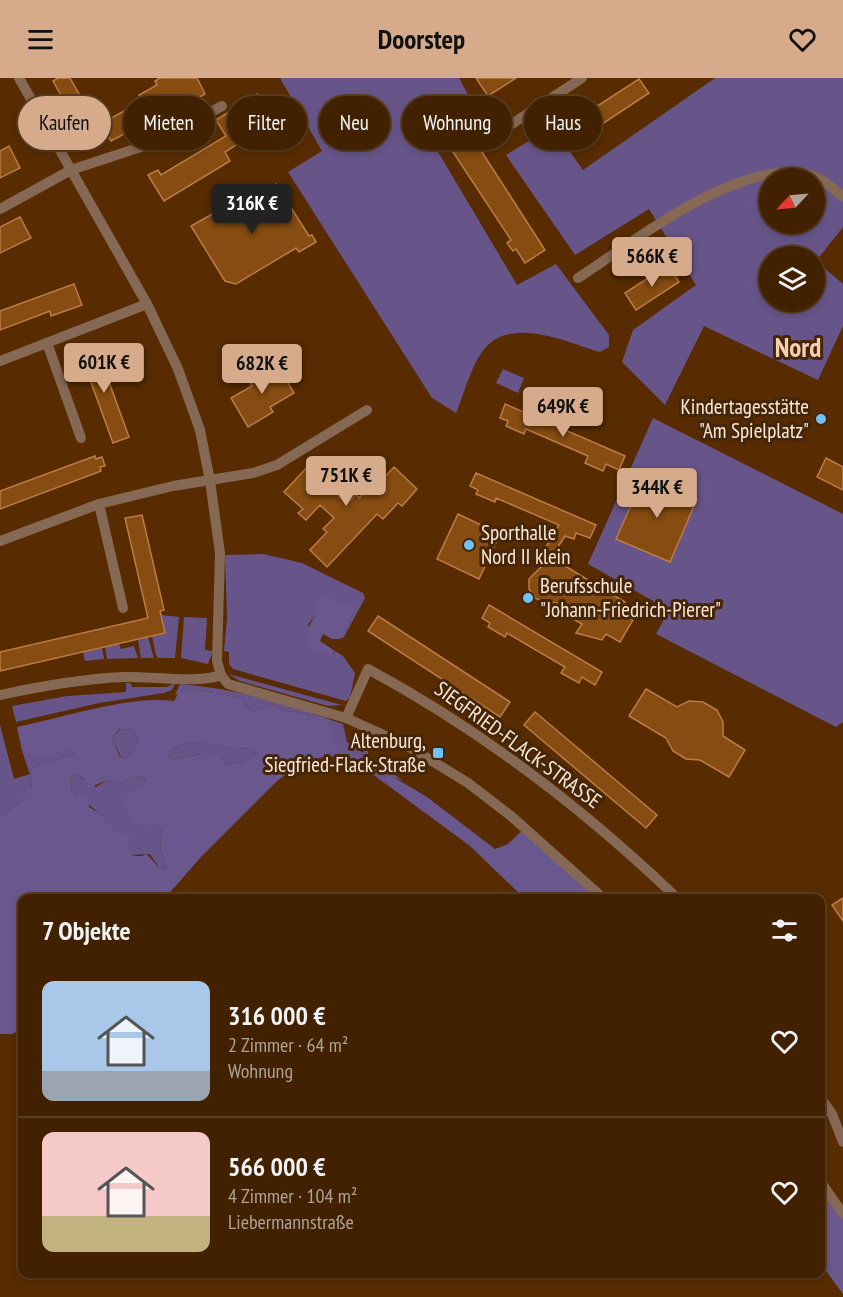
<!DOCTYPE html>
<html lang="de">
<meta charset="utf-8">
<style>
:root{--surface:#422100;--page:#4c2e0f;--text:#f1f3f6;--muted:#aea399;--line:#5a3e22;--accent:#d6ab8b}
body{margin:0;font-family:"PT Sans Narrow",sans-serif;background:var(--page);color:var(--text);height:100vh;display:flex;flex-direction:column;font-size:22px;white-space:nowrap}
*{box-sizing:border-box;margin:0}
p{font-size:20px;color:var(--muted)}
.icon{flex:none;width:33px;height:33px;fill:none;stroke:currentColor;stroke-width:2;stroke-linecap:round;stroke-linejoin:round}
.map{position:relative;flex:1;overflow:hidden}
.details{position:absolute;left:18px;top:816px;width:807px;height:384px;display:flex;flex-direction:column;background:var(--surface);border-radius:12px;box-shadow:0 3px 9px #0003,0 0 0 2px var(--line)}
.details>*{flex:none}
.guide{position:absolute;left:18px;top:18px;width:807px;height:54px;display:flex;gap:12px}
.needle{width:39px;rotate:244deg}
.fabs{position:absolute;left:759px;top:90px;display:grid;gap:12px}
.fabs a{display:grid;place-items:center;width:66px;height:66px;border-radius:50%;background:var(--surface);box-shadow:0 3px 9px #0003,0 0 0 2px var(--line);font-size:30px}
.price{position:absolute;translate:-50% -51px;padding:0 14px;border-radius:6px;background:var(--accent);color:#111;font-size:20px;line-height:39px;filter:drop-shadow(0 2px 3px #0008)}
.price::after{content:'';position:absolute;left:50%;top:36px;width:18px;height:14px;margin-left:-9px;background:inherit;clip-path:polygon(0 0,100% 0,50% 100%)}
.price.active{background:#222;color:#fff}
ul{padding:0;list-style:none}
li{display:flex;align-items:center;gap:18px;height:150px;padding:0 24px}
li+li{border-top:2px solid var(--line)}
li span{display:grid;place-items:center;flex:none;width:168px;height:120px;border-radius:12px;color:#555}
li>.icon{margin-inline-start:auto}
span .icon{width:72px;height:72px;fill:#fffc;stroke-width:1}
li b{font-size:26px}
h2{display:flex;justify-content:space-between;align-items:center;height:72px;padding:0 24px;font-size:26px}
.chip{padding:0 21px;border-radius:27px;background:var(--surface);box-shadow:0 3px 9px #0003,0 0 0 2px var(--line);font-size:21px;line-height:54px}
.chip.active{background:var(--accent);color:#111}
header{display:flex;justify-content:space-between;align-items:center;height:78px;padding:0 24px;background:var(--accent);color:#111;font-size:27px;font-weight:600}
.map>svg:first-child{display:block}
.green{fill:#675589;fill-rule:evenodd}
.forest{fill:#6a578d;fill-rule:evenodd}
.building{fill:#874c11;stroke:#bb7c47;stroke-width:1.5}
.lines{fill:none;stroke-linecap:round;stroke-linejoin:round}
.street{stroke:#856954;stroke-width:10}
.poi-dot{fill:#72c1f5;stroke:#452609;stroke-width:2}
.labels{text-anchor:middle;stroke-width:6;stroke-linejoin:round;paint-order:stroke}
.poi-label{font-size:21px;fill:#fde8d8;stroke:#452609;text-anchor:end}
.street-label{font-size:21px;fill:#fde8d8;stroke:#452609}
.district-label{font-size:27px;font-weight:bold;fill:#f7ceaf;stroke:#452609}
</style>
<header><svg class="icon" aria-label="menu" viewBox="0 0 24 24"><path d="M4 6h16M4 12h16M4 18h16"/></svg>Doorstep<svg class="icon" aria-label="heart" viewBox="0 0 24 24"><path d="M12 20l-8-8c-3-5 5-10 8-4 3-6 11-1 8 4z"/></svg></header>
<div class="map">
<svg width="843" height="1219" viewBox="0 0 843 1219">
<rect width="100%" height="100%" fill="#582c00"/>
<g class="green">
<path d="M280 0H459L476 31 431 62 517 207 556 186 609 257V269L600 274C566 264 509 236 482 274 470 291 464 316 456 335L432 320 288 94 322 73Z"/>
<path d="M715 0H843V149L816 183 843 206V248L818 302 704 248 665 327 622 284 633 252 696 207 649 131 575 177 506 77 552 49 583 92ZM770 100H814V146H770ZM770 178H814V224H770Z"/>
<path d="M503 291 524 300 518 315 496 305Z"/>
<path d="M653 340 843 436V644L836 649 656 556 669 532 588 486Z"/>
<path d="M263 476 302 485 363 515 365 520 344 559 340 561 348 526H342L329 519 320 522 319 531 308 547 324 574 334 576 335 573 343 578 355 595 350 619 346 623 233 591 229 586V574L224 573 227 540 225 477Z"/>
<path d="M161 537 179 539 175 580H158L156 577 152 558 165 555Z"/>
<path d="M184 539 207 540 205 572 213 573 208 586 181 580Z"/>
<path d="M148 559 154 580H141L138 562Z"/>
<path d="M119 566 121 571 134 568 138 580 107 581 105 569Z"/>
<path d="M102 570 104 581 85 583 83 574Z"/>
<path d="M228 596 342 627 328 628 240 603Z"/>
<path d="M126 605H130L132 609H167L175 605 172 612 164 615 99 625 16 644 12 628 67 618 126 614Z"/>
<path d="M180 606C235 610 291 627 343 646L347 664 363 675 364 665 368 668V679L382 689 384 688 386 680 390 682 391 694 403 703 389 697 386 699 390 709 365 691 340 679 323 639 287 633 271 627 254 633 249 631 241 620 193 611 175 617Z"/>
<path d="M0 647 14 701 30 696 22 673C39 682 55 675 72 669L75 672V676L34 688 30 696 32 711 21 723 0 738Z"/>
<path d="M120 651 132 652 139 660 134 672 127 680 121 679 112 660Z"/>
<path d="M202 664C214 670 239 671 253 670L258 675 242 684 226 687 221 678 206 681 201 676 173 681 168 679C172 665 189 665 202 664Z"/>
<path d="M75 696 96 709 107 702 118 705 142 698 146 702 140 745 159 748 162 754 160 769 167 791 159 790 150 776 131 777 99 735 72 713 70 700Z"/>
</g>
<g class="forest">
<path d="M326 517 342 526H352L354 530 340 561H332L323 556 320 563 335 573 331 578 310 572C300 547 321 540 319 518Z"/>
<path d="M193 611 241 620 249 631 254 633 271 627 287 633 324 639 340 679 328 678 303 684 277 703 201 779 165 820H22V951L12 956H0V738L21 723 32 710 30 696 34 688 75 676 72 669C54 676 40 683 22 673L17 649C61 640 130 617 174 623L179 614ZM119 651 132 652 139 660 134 672 127 680 120 679 112 660ZM202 664C214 670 239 671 253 670L258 675 242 684 226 687 221 678 214 676 206 681 202 676 173 681 168 679C172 665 189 665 202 664ZM75 696 84 701 89 710 107 702 118 705 142 698 146 701 144 709 124 719 123 726 136 745 159 748 162 754 160 769 167 791 159 790C138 766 154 782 131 777L128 770 130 764 128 756 115 754 99 735 89 729V722L84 717H76L72 713 70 700Z"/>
<path d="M390 697 427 719 495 771 508 766 525 750 603 820H524L470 768 390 709 385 699Z"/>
<path d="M820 1103 843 1136V1216L821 1186Z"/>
</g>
<g class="building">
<path d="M58 0H70L97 48 142 23 139 17 157 7 155 3 160 0H197L205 16 154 45 152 41 111 63 108 58 89 68 53 3Z"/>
<path d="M476 0H516L488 18Z"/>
<path d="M639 1 649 15 578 62 568 47Z"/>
<path d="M257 16 274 43 225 74 230 83 164 123 148 97 158 92 161 97 226 58 216 42Z"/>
<path d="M471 57 545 172 525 185 516 171 513 173 507 165 511 162 451 71Z"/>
<path d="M9 68 20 90 0 100V73Z"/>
<path d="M276 106 309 158 312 157 316 164 299 174 296 170 236 206 225 203 191 148 214 135 217 140Z"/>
<path d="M20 139 31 160 0 175V149Z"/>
<path d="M668 187 679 204 636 232 625 215Z"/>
<path d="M74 206 82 227 51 238 50 233 0 252V233Z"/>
<path d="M96 268 129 359 113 365 80 274Z"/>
<path d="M277 286 294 315 270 329 273 334 248 349 231 320 252 308 249 302Z"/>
<path d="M505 326 625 378 619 392 606 386 603 393 585 385 588 378 526 351 524 356 506 348 508 343 500 340Z"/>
<path d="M95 378 96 381 102 379 105 388 100 389 101 393 0 431V413Z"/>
<path d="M826 380 843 389V412L817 399Z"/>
<path d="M310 386 332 407 330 410 347 426 356 416 359 420 376 402 379 405 394 389 417 411 402 428 398 425 383 441 377 436 327 489 310 472 327 454 323 451 334 440 320 427 306 442 298 435 303 431 284 414Z"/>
<path d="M476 395 596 447 590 460 576 455 574 461 565 458 556 472 560 485 625 524 619 534 633 542 620 564 606 556 602 562 576 555 582 546 554 530 557 525 544 524 535 520 529 511V501L542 488 540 479 559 447 496 420 495 424 476 416 478 412 470 408Z"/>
<path d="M644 398 697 421 670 484 616 461Z"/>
<path d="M458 436 500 456 479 501 437 481Z"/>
<path d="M142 437 164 532 160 533 165 555 0 593V574L148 540 125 440Z"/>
<path d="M489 527 602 594 595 607 582 599 579 605 561 595 565 589 507 555 505 559 488 549 490 545 482 540Z"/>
<path d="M378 538 510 624 500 639 368 553Z"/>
<path d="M646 611 677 629 689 623 703 624 717 632 723 644V658L745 672 729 699 700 682 686 681 673 673 666 660 629 638Z"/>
<path d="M535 634 657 737 646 750 524 647Z"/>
<path d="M843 820V843L832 827Z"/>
</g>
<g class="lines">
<g class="street">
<path d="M19 0 147 226 178 291 200 352 210 403 220 475 217 583 221 597 228 606 346 640 406 667 468 705 511 738 603 820"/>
<path d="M486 63 582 0"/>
<path d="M0 131 71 92 153 65 222 28"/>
<path d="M578 200C635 163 744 76 813 98 824 102 834 111 843 119"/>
<path d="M47 265 81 360"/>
<path d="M0 283 147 226"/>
<path d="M99 426 123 530"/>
<path d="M0 463 99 426 173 408 253 395 277 387 367 332"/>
<path d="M0 617C41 608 83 601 124 599 151 598 199 606 221 597"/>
<path d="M346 640 368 591C481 652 585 732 677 820"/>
<path d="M820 1019 832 1036 843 1064"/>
<path d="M820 1103 843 1136"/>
</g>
</g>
<g class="poi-dot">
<circle cx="821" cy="341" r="6"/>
<circle cx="469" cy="467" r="6"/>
<circle cx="528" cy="520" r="6"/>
<rect x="432" y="669" width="12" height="12" rx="3"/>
</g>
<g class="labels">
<g class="poi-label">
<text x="809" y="336">Kindertagesstätte<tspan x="809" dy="24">"Am Spielplatz"</tspan></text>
<text x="481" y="462" text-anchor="start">Sporthalle<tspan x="481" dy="24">Nord II klein</tspan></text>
<text x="540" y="515" text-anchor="start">Berufsschule<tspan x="540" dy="24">"Johann-Friedrich-Pierer"</tspan></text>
<text x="426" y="670">Altenburg,<tspan x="426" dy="24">Siegfried-Flack-Straße</tspan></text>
</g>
<g class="street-label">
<text transform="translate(518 667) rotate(36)" y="7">SIEGFRIED-FLACK-STRASSE</text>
</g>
<g class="district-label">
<text x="798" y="279">Nord</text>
</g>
</g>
</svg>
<div class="fabs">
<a><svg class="needle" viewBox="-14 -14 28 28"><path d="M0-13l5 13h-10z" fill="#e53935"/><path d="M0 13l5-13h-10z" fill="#aea399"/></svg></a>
<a><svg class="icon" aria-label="layers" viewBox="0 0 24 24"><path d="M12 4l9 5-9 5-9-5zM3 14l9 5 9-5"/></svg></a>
</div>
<b class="price active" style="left:252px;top:157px">316K €</b>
<b class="price" style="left:652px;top:210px">566K €</b>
<b class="price" style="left:104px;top:316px">601K €</b>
<b class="price" style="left:262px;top:317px">682K €</b>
<b class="price" style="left:563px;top:360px">649K €</b>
<b class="price" style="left:346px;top:429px">751K €</b>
<b class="price" style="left:657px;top:441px">344K €</b>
<div class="guide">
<a class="chip active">Kaufen</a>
<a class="chip">Mieten</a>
<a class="chip">Filter</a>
<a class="chip">Neu</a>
<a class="chip">Wohnung</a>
<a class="chip">Haus</a>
</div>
<section class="details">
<h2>7 Objekte<svg class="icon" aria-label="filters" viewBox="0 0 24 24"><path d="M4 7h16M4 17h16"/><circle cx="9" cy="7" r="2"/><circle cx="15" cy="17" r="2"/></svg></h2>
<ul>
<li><span style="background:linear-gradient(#a9c7e8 75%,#9aa5b1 0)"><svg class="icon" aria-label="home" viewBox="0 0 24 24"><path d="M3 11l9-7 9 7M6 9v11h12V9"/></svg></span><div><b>316 000 €</b><p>2 Zimmer · 64 m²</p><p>Wohnung</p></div><svg class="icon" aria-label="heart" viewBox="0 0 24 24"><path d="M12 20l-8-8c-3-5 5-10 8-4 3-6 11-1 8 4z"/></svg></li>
<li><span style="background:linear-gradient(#f6c9c9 70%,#c2b280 0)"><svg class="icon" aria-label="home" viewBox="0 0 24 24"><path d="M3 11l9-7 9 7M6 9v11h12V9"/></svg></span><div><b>566 000 €</b><p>4 Zimmer · 104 m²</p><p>Liebermannstraße</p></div><svg class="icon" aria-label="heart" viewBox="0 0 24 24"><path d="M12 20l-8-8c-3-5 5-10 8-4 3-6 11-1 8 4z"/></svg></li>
</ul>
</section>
</div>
